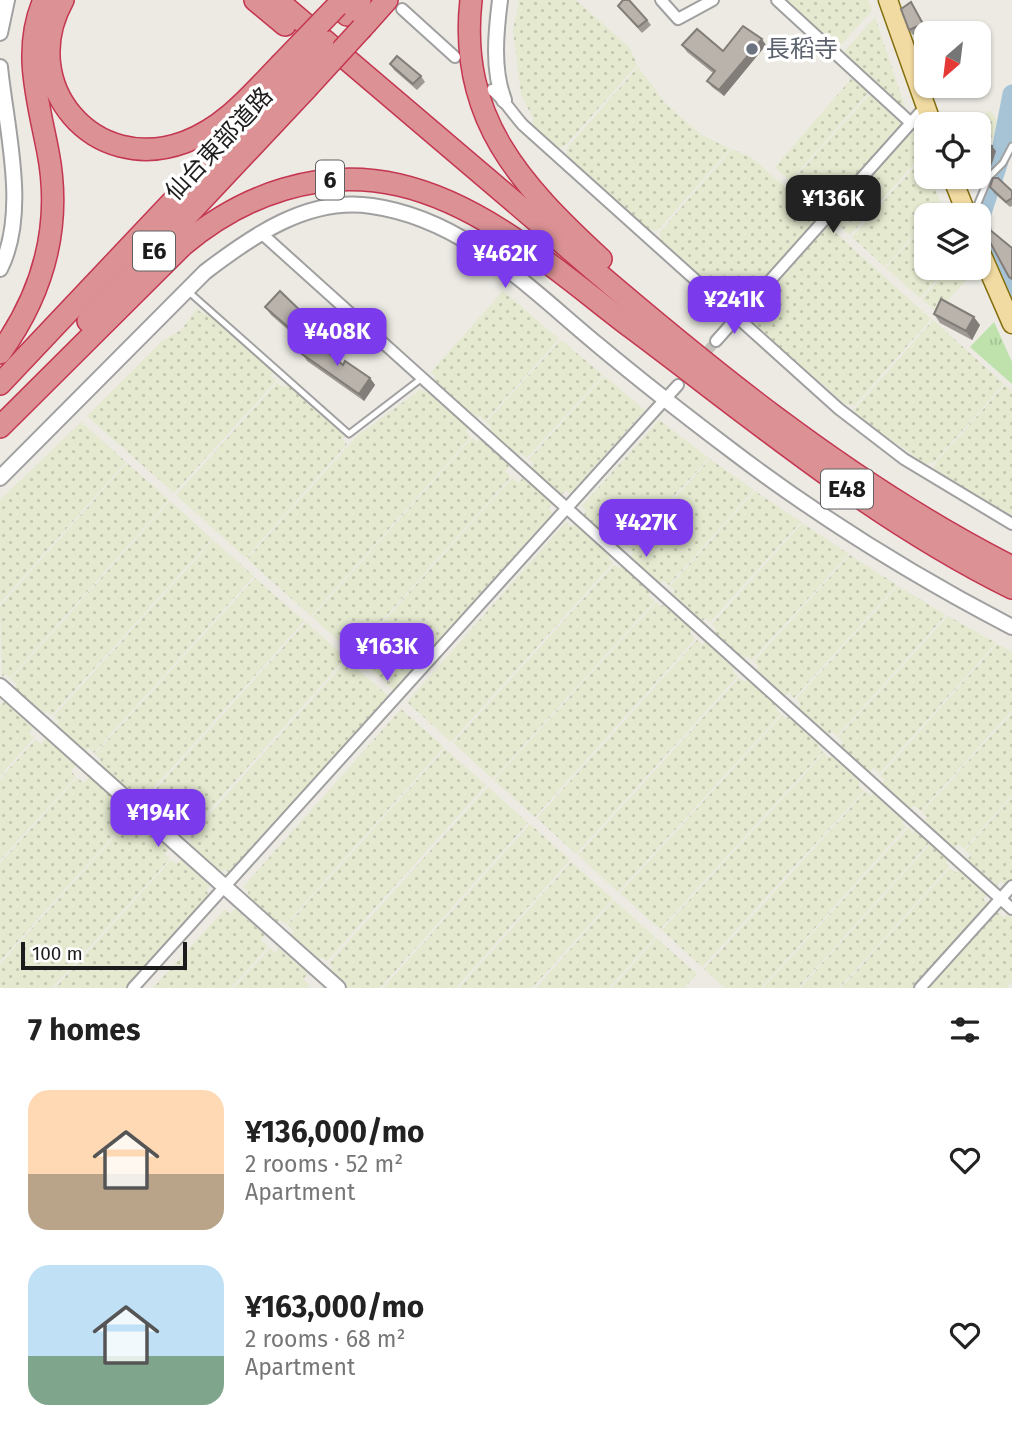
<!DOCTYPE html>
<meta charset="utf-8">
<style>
:root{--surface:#fff;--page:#f6f6f6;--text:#222;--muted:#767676;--accent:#7c3aed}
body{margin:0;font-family:"Fira Sans","Noto Sans JP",sans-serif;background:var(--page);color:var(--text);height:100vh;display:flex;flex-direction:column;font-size:26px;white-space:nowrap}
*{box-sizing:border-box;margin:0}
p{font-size:23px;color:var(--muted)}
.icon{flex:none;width:38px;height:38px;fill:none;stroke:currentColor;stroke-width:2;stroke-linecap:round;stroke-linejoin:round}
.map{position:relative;height:988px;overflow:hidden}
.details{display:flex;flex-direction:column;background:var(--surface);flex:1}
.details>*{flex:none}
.needle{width:46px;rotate:208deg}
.fabs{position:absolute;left:914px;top:21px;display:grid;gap:14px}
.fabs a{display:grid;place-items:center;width:77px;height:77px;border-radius:14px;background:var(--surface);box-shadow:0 2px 5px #0004;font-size:35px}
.scale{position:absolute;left:21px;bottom:18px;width:166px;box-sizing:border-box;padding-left:7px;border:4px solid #1c1c1c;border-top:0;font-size:19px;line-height:24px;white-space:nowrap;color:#1c1c1c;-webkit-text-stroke:5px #fff;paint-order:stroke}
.price{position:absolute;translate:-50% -60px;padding:0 16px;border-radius:14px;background:var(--accent);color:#fff;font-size:23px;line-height:46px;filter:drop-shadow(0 2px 4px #0008)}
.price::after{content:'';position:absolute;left:50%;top:42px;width:21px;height:16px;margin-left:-10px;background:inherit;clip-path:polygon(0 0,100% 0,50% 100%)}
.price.active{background:#222;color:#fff}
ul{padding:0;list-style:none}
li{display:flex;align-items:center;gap:21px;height:175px;padding:0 28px}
li span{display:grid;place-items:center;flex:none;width:196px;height:140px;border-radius:21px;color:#555}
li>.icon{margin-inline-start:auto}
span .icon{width:84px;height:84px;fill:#fffc;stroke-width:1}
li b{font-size:30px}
h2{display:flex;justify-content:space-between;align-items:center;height:84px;padding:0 28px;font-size:30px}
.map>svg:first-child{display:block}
.farmland{fill:url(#farmland-dots)}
.grass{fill:url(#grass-tufts)}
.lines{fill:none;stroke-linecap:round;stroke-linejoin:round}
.river{stroke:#a7c4d6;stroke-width:19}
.minor-tunnel{stroke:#c2c1bb;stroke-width:10;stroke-dasharray:10 5;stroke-linecap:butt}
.service-casing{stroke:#a0a0a0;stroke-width:9}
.minor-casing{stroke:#a0a0a0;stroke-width:14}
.tertiary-casing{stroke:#a0a0a0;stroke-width:18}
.primary-casing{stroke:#846f0f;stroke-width:21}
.motorway-casing{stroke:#c43651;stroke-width:24}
.service{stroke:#fff;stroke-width:5}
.minor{stroke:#fff;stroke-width:10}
.tertiary{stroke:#fff;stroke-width:14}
.primary{stroke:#f1dba2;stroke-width:18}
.motorway{stroke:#dc9294;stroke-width:21}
.motorway-bridge-casing{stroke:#c43651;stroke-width:24;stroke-linecap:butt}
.motorway-bridge{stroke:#dc9294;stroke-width:21}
.wall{fill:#9f9a94}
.shaded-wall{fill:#827d78}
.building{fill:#b9b3ac;stroke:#827d78;stroke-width:2}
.worship-dot{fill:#6b7280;stroke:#fff;stroke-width:2.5}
.labels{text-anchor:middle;stroke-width:7;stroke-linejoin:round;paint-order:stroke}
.shield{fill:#fff;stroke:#606060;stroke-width:2}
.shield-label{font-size:23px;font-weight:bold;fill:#1c1c1c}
.worship-label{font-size:24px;fill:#5b616d;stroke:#fff;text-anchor:start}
.street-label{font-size:24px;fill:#1c1c1c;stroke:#fff}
</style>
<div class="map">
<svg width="1012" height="988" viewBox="0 0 1012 988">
<defs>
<pattern id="farmland-dots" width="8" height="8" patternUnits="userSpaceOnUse" patternTransform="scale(1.75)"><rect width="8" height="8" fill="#e4e9cf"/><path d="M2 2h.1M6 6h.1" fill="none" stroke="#c3c7b1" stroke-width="1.8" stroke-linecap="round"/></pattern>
<pattern id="grass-tufts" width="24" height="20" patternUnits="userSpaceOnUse" patternTransform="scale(1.75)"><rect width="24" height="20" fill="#bfe2ad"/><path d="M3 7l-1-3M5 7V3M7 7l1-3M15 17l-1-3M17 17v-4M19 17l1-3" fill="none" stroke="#a4c194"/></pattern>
</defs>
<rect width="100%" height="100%" fill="#eceae3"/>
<g class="farmland">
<path d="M519 0H576L630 48 637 65 565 146 558 148 532 125 533 118 521 95 513 30Z"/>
<path d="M786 0H868L872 10 842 44 833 43Z"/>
<path d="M875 17 906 110 842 54Z"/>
<path d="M638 67 666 104 700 134 730 149 658 230H649L567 156V148Z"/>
<path d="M852 78 868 93 790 181 775 167Z"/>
<path d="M870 94 903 124 825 211 821 210 791 182Z"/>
<path d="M990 110 997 120 994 138 978 133V124H970L981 111 984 115Z"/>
<path d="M914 129 923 154 852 233 848 234 833 220Z"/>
<path d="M732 149 751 157 819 217 741 303 732 304 660 240V232Z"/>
<path d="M924 156 926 177H931L945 215H926V221L885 267 852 237Z"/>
<path d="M926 223V268H947L920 298 886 268Z"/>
<path d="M828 226 931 319 855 405 845 404 751 322 752 312Z"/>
<path d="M949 268H966L970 276 937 312 922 299Z"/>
<path d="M503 291 559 339 485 421 480 416 476 419 433 381 436 377 431 372Z"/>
<path d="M197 309 203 314 207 312 274 372 270 376 276 381 174 493 87 416 162 341 181 330Z"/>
<path d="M933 320 1004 384 934 462 925 464 852 412Z"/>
<path d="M561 340 603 375 527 458 521 453 518 456 488 431 492 426 486 422Z"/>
<path d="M604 376 645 410 570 494 566 490 560 496 530 469 534 464 529 459Z"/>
<path d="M277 383 283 387 288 385 345 436 342 440 347 444 246 558 176 495Z"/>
<path d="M1005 385 1012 391V516L934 470 936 462Z"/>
<path d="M420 390 427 392 469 428 466 432 471 437 311 616 247 559 357 436Z"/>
<path d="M659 420 709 458 627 547 621 542 617 546 583 516 586 511 582 506Z"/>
<path d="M81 422 126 462 0 603V500Z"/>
<path d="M472 438 477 442 481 438 510 465 505 471 511 477 353 653 312 617Z"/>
<path d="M710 459 754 490 669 585 663 580 659 584 630 557 633 553 629 548Z"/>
<path d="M127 463 169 500 10 678 5 674 2 677 0 606Z"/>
<path d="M524 477 553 503 548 508 553 513 394 690 354 654 512 478 518 483Z"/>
<path d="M755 491 801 522 710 622 705 618 702 622 672 595 675 591 670 586Z"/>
<path d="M170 501 212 539 52 715 47 711 44 715 14 688 17 684 11 679Z"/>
<path d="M566 522 572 527 576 523 611 554 608 558 613 563 451 742 407 702Z"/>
<path d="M802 523 849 554 752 660 747 656 744 659 714 633 717 629 712 624Z"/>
<path d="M213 540 254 576 94 753 89 748 85 752 56 726 59 722 54 716Z"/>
<path d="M850 555 897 585 794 698 789 693 785 697 756 671 759 666 754 661Z"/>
<path d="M614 565 619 568 622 565 652 591 648 595 655 601 493 779 453 743Z"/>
<path d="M255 578 304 621 144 799 139 795 136 798 98 764 101 760 95 754Z"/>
<path d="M898 586 946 615 837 736 832 731 828 735 798 709 801 704 796 699Z"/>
<path d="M656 602 661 607 665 603 693 629 690 633 695 639 535 817 494 780Z"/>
<path d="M948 616 996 643 880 773 874 768 869 772 840 746 843 741 838 737Z"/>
<path d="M306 622 346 658 186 836 182 832 178 836 148 809 150 805 145 801Z"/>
<path d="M697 640 703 645 707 641 736 667 732 671 738 676 576 854 537 818Z"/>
<path d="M997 644 1012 652V710L921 811 914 805 910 809 882 784 885 780 880 776Z"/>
<path d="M347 660 388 696 229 873 225 869 220 874 188 845 192 841 188 838Z"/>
<path d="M739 678 745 682 748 679 777 705 776 710 781 714 618 892 578 855Z"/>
<path d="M5 701 33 727 29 733 34 738 0 776V706Z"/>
<path d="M401 709 444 747 286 924 280 920 276 924 246 896 249 892 243 887Z"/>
<path d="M1012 713V795L964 849 958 844 954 849 924 821 927 817 922 812Z"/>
<path d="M782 715 786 719 790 716 820 743 818 747 823 752 660 929 620 893Z"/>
<path d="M46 738 76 765 71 771 76 777 0 860V779L36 739 41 744Z"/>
<path d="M445 749 486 785 327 961 322 957 318 961 290 936 294 931 287 925Z"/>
<path d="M824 753 829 758 832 754 861 781 858 785 864 791 702 967 662 930Z"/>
<path d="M89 777 126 811 121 817 126 822 0 961V863L77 778 84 783Z"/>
<path d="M488 787 528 823 380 988H348L329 971 333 967 329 963Z"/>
<path d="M866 791 871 796 875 793 905 819 902 823 906 827 761 988H725L704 969Z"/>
<path d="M1012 797V879L1006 886 1001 881 996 886 967 860 971 855 965 850Z"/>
<path d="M139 822 169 849 164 854 170 859 52 988H0V964L127 823 133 827Z"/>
<path d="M530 824 570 860 456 988H383Z"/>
<path d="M908 828 913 833 916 830 930 842 798 988H763Z"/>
<path d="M931 843 949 859 946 863 949 867 839 988H800Z"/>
<path d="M171 860 176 864 181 860 210 886 206 891 210 895 127 988H55Z"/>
<path d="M571 862 613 899 532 988H459Z"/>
<path d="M950 868 956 873 960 869 987 894 983 899 989 905 914 988H841Z"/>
<path d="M614 900 655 937 609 988H536Z"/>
<path d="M225 909 230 914 235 909 265 935 261 940 268 947 231 988H153Z"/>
<path d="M997 912 1004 918 1008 914 1012 918V981L1006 988H928Z"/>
<path d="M656 938 697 974 684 988H612Z"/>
<path d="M270 948 275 953 279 948 308 974 303 979 310 985 307 988H234Z"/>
</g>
<path class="grass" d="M994 322 1012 362V384L970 347Z"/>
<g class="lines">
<path class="river" d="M1012 94 999 161 980 219 983 234 1012 294"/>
<path class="minor-tunnel" d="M678 385 716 341"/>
<g class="service-casing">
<g id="service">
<path d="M973 215 989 177 1003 163 1012 146"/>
<path d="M189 292 349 434 422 378"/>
</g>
</g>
<g class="minor-casing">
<g id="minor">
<path d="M661 0 678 19 713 0"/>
<path d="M777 0 911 123"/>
<path d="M402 9 455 57"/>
<path d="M492 90C505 100 512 113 523 125L839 409 904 459 1012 524"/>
<path d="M260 232 1012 909"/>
<path d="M716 341 926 106"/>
<path d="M133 988 678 385"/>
<path d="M920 988 1012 886"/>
</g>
</g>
<g class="tertiary-casing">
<g id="tertiary">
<path d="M500 0C496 32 492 69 504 100"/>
<path d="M0 33 7 0"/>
<path d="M0 67C6 128 29 212 0 269"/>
<path d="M0 478 205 272C252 236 309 196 372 206 464 219 529 288 598 345 641 381 686 416 731 450 819 517 914 576 1012 627"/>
<path d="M0 686 338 988"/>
</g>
</g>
<g class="primary-casing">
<g id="primary">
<path d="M888 0 932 124"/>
<path d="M952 177 967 215"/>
<path d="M978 246 1012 324"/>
</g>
</g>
<g class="motorway-casing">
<g id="motorway">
<path d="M63 0C16 85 94 176 185 142 225 127 251 95 280 65"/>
<path d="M255 0 285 25"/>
<path d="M277 0C371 80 465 160 559 240 700 362 845 482 1012 567"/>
<path d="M471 0C458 118 520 184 601 259"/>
<path d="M347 15 360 0"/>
<path d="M362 28 387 0"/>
<path d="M88 321 307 88"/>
<path d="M0 353C44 292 62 225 48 152 38 100 22 50 44 0"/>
<path d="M0 384 293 74"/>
<path d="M0 427 183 245C244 194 320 167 399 185 487 205 562 275 632 328 755 420 874 520 1012 588"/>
</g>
</g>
<use href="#service" class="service"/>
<use href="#minor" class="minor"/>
<use href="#tertiary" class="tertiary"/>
<use href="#primary" class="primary"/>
<use href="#motorway" class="motorway"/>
<g class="motorway-bridge-casing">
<g id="motorway-bridge">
<path d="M280 65 337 6"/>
<path d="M293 74 323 41"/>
<path d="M307 88 362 28"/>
</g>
</g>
<use href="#motorway-bridge" class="motorway-bridge"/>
</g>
<g class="wall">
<path d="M911 2 927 29 913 35 909 30Z"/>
<path d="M618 6 647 20 651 25 642 33 622 11Z"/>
<path d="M682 45 723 51 766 45 724 96 712 87 707 81 713 73 687 52Z"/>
<path d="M390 64 421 76 425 82 417 90 394 70Z"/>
<path d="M978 143 996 151 990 169 978 166Z"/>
<path d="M990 187 1012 191V206L1010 207 994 193Z"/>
<path d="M265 307 309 319 315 327 301 341 271 315Z"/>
<path d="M934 314 980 325 972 340 940 323Z"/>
<path d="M302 354 343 365 370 378 375 385 364 401 307 361Z"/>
</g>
<g class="shaded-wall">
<path d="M762 39 766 45 724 96 719 90Z"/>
<path d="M992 146 996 151 990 169 986 163Z"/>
<path d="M974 317 980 325 972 340 966 331Z"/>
<path d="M370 378 375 385 364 401 359 394Z"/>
</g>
<g class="building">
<path d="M623 0H629L647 20 638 27 618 6Z"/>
<path d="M911 2 923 24 909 30 901 9Z"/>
<path d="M743 26 762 39 719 90 707 81 715 71 682 45 697 29 723 51Z"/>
<path d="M933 28 936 33H926V38L923 34Z"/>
<path d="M397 56 421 76 413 84 390 64Z"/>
<path d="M978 143 992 146 986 163 978 162Z"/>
<path d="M993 178H998L1012 191V198L1006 202 990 187Z"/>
<path d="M978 220 1012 248V279L1009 277Z"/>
<path d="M280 291 309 319 295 333 265 307Z"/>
<path d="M941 299 974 317 966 331 934 314Z"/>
<path d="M313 340 343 365 345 361 370 378 359 394 302 354Z"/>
</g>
<circle class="worship-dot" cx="752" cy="49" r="7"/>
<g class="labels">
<g class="shield">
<rect x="316" y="160.5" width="28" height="39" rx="5"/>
<rect x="133" y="231.5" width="42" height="39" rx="5"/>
<rect x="821" y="469.5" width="52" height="39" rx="5"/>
</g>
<g class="shield-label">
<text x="330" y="188">6</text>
<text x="154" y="259">E6</text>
<text x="847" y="497">E48</text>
</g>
<g class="worship-label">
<text x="766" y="57">長稻寺</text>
</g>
<g class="street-label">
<text transform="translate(219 144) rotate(-47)" y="8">仙台東部道路</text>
</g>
</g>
</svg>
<div class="fabs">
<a><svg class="needle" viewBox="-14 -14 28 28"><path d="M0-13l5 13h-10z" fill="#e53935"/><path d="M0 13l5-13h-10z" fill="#767676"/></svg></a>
<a><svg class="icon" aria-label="locate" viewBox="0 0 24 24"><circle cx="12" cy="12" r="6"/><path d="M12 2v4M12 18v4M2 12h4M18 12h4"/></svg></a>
<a><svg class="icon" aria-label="layers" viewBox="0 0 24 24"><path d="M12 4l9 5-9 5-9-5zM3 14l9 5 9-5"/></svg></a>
</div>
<div class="scale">100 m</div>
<b class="price active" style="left:833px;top:235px">¥136K</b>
<b class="price" style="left:505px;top:290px">¥462K</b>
<b class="price" style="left:734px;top:336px">¥241K</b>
<b class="price" style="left:337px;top:368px">¥408K</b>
<b class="price" style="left:646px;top:559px">¥427K</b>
<b class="price" style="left:387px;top:683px">¥163K</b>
<b class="price" style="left:158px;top:849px">¥194K</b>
</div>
<section class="details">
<h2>7 homes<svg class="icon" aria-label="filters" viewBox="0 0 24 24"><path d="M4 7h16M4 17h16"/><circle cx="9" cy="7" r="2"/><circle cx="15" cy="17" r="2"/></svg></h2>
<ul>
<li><span style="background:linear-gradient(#ffd9b3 60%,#b9a48a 0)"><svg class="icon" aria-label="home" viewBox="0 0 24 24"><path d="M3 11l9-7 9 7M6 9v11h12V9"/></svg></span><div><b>¥136,000/mo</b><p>2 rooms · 52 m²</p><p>Apartment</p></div><svg class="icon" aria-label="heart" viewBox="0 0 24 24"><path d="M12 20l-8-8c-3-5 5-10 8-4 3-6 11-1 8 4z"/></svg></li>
<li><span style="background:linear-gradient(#bfe0f5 65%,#7fa58c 0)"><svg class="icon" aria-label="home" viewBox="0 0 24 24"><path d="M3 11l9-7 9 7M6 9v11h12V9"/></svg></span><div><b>¥163,000/mo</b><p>2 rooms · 68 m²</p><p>Apartment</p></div><svg class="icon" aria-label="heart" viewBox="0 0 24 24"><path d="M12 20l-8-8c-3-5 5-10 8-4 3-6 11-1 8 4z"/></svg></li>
</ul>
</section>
